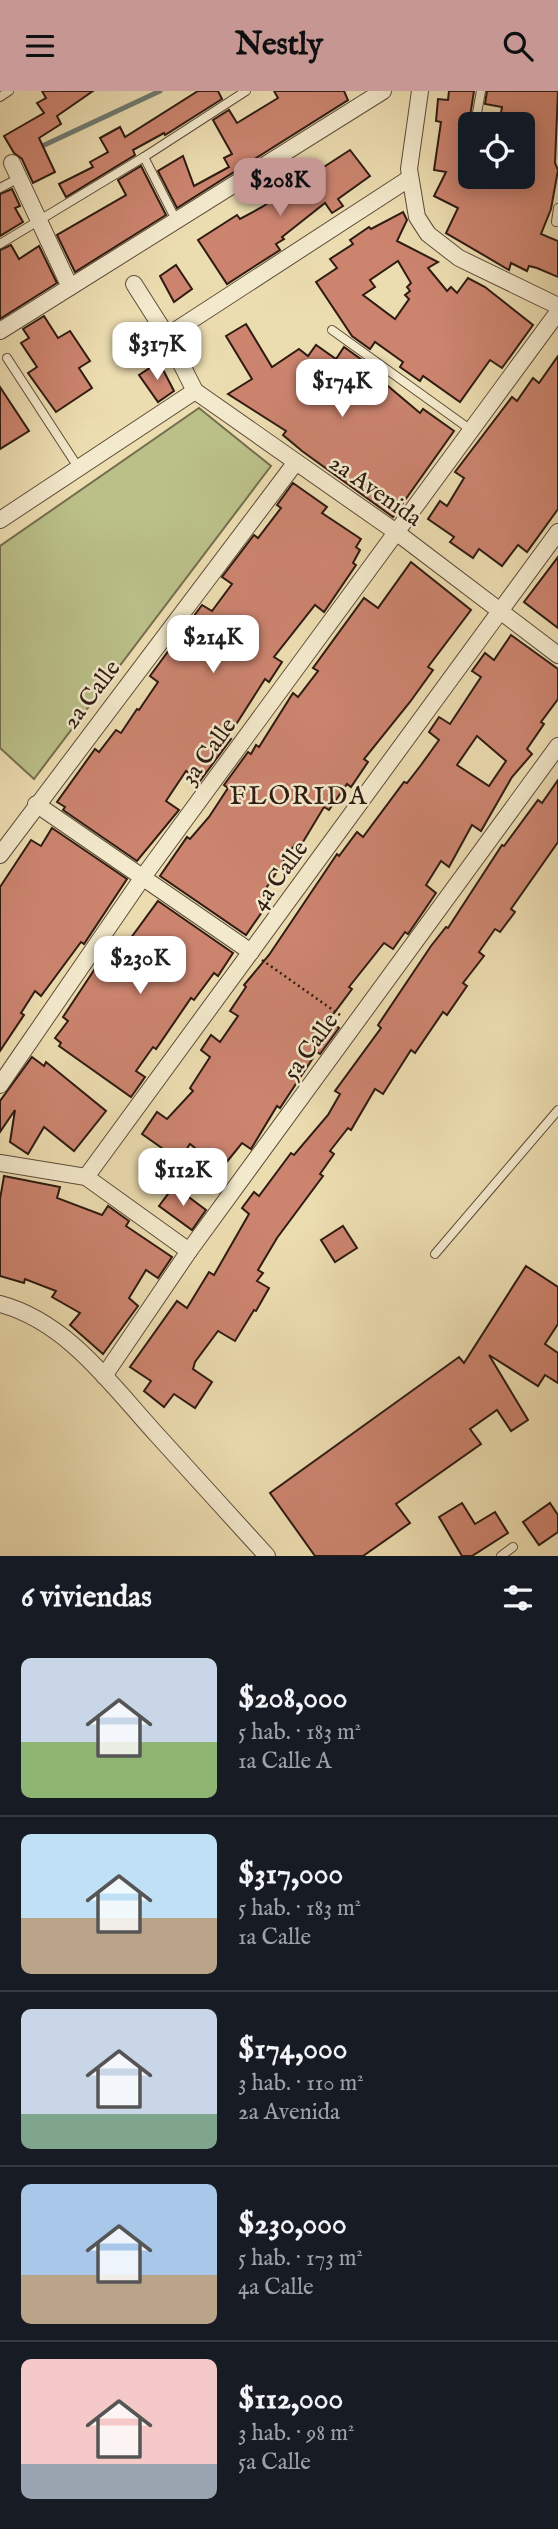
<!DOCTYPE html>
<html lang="es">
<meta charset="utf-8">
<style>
:root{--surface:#171b24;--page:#242831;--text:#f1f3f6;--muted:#9ea1a6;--line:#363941;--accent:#c59692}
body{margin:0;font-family:"IM FELL English",serif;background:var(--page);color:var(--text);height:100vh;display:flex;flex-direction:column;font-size:26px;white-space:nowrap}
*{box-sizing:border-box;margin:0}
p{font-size:23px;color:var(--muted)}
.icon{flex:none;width:38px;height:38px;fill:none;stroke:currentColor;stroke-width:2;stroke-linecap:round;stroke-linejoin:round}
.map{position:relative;height:1465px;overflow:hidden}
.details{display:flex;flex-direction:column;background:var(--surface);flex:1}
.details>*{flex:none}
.buttons{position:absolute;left:458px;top:21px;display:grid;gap:14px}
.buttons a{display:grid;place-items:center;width:77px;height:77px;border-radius:10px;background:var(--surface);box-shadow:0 4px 18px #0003;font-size:35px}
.price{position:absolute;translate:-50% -60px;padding:0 16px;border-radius:14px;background:#fff;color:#222;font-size:23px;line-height:46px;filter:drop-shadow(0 2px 4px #0008)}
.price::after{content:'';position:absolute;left:50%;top:42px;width:21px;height:16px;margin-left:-10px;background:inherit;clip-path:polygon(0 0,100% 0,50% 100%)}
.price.active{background:var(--accent);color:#111}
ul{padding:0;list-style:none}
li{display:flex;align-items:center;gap:21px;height:175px;padding:0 21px}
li+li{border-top:2px solid var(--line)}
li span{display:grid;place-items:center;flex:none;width:196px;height:140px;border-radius:10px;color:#555}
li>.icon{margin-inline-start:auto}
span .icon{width:84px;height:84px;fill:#fffc;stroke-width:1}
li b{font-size:30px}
h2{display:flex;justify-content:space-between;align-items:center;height:84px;padding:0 21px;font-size:30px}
header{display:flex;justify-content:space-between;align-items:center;height:91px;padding:0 21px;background:var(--accent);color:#111;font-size:32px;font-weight:700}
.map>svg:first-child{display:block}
.green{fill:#bbc089;stroke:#746e4d;stroke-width:2}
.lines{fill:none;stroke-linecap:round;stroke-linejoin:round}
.stream{stroke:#6f7b72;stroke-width:5}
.building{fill:#cc846f;stroke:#2e1b11;stroke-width:2;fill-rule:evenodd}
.service-casing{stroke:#5e4c39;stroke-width:10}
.minor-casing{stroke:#5e4c39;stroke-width:18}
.path{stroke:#2e1b11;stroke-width:2.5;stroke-dasharray:2 3.5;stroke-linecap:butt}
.service{stroke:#f3e9cc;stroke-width:8}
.minor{stroke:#f3e9cc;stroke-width:16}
.labels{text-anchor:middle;stroke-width:5;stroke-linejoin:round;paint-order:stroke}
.street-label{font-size:24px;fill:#2e1b11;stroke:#f3e9cc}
.neighbourhood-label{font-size:26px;letter-spacing:2px;fill:#2e1b11;stroke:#f3e9cc}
</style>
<header><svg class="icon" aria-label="menu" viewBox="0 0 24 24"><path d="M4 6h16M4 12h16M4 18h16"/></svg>Nestly<svg class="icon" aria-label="search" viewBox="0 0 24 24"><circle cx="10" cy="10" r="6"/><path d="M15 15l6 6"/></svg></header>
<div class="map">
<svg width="558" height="1465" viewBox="0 0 558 1465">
<rect width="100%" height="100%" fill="#ecddb1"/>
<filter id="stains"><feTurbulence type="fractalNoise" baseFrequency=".00286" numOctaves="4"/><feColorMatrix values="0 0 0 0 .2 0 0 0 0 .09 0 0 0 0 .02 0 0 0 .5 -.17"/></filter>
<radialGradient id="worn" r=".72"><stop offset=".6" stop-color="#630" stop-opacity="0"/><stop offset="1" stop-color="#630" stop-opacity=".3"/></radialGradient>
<path class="green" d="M199 317 271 375 34 688 0 657V455Z"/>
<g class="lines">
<path class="stream" d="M38 57 160 0"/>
</g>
<g class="building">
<path d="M42 0H93L57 25 61 33 39 47 55 81 33 92 22 68 14 62 4 45 44 22 37 12 46 7Z"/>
<path d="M198 0H218L222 8 165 44 164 42 133 59 135 64 66 106 59 93 93 76 90 71 108 61 100 47 120 36 125 46Z"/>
<path d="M274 0H344L348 9 177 117 158 80 183 65 194 95 229 76 224 67 232 63 213 29 229 19 237 32 278 7Z"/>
<path d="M449 0H474L469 32 471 55 464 63 471 69V86H492L523 93V33H499L502 16 485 13 487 0H558L555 72 558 79 551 118 541 143 558 150V186L537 177 529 175 527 180 511 172 509 179 446 142 458 117 434 105 446 81 434 79 441 31 436 30 438 8 448 9Z"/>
<path d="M350 59 370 85 338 108 343 115 332 122 325 112 282 146 284 148 276 153 280 159 227 193 198 149 237 124 240 128 262 116Z"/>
<path d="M141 75 166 124 75 181 57 144 126 104 118 89Z"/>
<path d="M12 98 20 115 15 117 23 131 0 145V103Z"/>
<path d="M403 121 407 129 397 150 438 171 428 177 447 200 451 196 457 202 468 187 485 196 533 234 502 277 490 269 460 311 423 285 420 290 400 276 403 271 375 251 370 258 352 245 316 191 337 177 330 168 353 153 350 149 369 136 371 138ZM398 170 411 192 407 196 410 200 405 204 409 208 395 228 363 204 375 196 370 189Z"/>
<path d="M11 154 19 168 39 155 57 192 0 228V159Z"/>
<path d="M176 174 192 198 174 211 160 185Z"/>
<path d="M44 225 58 247 70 240 90 270 79 277 92 297 56 321 28 282 37 276 21 252 29 247 23 238Z"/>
<path d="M246 233 272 276 299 258 308 265 316 254 336 268 344 256 362 269 355 280 378 296 382 290 420 322 423 318 454 340 393 426 302 360 283 344 286 340 228 303 252 288 226 245Z"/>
<path d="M558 265V418L527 461 518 454 502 475 479 458 473 467 450 451 454 446 428 428 440 410 447 415 464 387 455 381 512 306 517 310 533 287 539 292Z"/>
<path d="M159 271 174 300 158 311 139 284Z"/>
<path d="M0 296 29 340 0 358Z"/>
<path d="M293 392 327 416 322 422 361 448 356 456 360 459 353 472 356 474 324 521 315 514 274 566 282 571 269 591 265 588 228 646 231 648 200 690 186 680 166 710 179 719 137 770 63 719 65 716 57 711 95 658 99 661 116 639 121 642 137 618 139 619 158 591 150 585 202 514 212 520 232 493 222 486 254 444 258 447 281 417 277 414Z"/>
<path d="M558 466V537L524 511Z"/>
<path d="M411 471 471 519 428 576 433 579 410 611 364 668 368 671 351 696 347 693 329 719 324 716 300 756 295 753 263 802 271 808 246 844 160 785 187 746 190 748 209 726 228 697 224 694 248 661 251 663 256 654 259 656 293 602 298 606 318 580 313 577 364 507 378 517Z"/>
<path d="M511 544 558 578V608L541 631 544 633 527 658 532 663 512 686 481 740 472 734 449 776 441 770 426 794 436 802 408 843 405 841 393 858 384 852 349 896 352 898 329 929 339 937 320 963 317 961 280 1017 277 1015 251 1058 242 1052 221 1078 190 1053 179 1069 142 1043 157 1021 167 1028 193 1000 190 997 210 966 201 959 211 944 220 951 238 925 230 920 246 896 244 894 269 864 337 763 339 765 357 741 363 746 404 691 407 692 421 674 439 649 429 641 439 626 450 633 481 586 472 580 485 562 494 569ZM477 645 506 670 489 695 457 674Z"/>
<path d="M558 689V751L511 818 515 821 500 841 495 838 479 861 484 865 463 892 467 895 447 924 443 921 415 962 411 959 383 1003 375 998 351 1039 348 1037 330 1060 334 1063 320 1083 323 1085 277 1147 258 1179 263 1182 257 1190 269 1197 256 1220 254 1219 235 1250 218 1240 195 1271 193 1278 212 1291 195 1317 174 1303 164 1316 144 1300 151 1290 130 1276 177 1210 187 1217 209 1181 214 1184 249 1123 242 1117 254 1101 259 1105 291 1062 294 1064 328 1024 340 1003 335 1000 381 937 378 934 431 855 446 836 448 837 502 754 504 755 538 709 542 712Z"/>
<path d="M52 737 127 788 84 853 81 851 41 905 35 900 21 922 24 924 0 960V796L31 749 41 755Z"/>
<path d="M158 810 233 862 218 885 214 882 194 909 191 907 156 958 153 956 136 980 145 986 131 1006 59 955 61 952 55 947 68 930 63 926 104 864 114 870Z"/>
<path d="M32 966 44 975 46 971 106 1020 74 1060 44 1036 28 1063 10 1051 15 1019 0 1041V1010Z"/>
<path d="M4 1085 60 1096 57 1107 102 1124 108 1115 129 1130 126 1135 172 1166 158 1187 146 1179 129 1207 138 1215 103 1263 70 1234 80 1222 52 1206 56 1200 25 1188 24 1192 0 1185V1108Z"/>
<path d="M174 1095 206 1119 192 1139 159 1115Z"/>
<path d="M343 1135 357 1157 335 1171 321 1149Z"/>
<path d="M526 1175 558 1196V1233L545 1253 558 1262V1292L545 1284 538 1295 489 1264 528 1329 511 1340 497 1319 470 1338 481 1353 396 1413 410 1432 363 1465H315L270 1402 459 1266 464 1272Z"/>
<path d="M462 1412 475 1433 495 1421 508 1442 472 1465H462L439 1426Z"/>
<path d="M550 1412 558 1424V1441L539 1454 523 1431Z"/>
</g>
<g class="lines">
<g class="service-casing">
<g id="service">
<path d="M0 6 9 0"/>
<path d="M475 33 481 0"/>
<path d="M470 63 471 61"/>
<path d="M144 66 246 0"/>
<path d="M0 97 19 87"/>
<path d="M556 131 558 117"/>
<path d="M0 153 144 66 176 129"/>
<path d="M332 239 471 339"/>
<path d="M7 267 78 376"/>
<path d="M435 1163 558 1019"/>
<path d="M501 1465 513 1456"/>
</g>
</g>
<g class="minor-casing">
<g id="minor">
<path d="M420 0 409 78 417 126 428 143 459 167 558 215"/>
<path d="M12 72 70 196"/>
<path d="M134 193 167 245 195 300 396 441 558 564"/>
<path d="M0 240 383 0"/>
<path d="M167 245 410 87"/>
<path d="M0 429 195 300"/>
<path d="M36 713 251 861"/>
<path d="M0 764 296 371"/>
<path d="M0 994 143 786 558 221"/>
<path d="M0 1072 86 1086 189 1160"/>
<path d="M86 1086 558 441"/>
<path d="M0 1213C68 1231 113 1296 158 1345 194 1385 231 1425 267 1465"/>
<path d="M104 1285 189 1160 558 655"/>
</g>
</g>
<path class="path" d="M262 869 340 924"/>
<use href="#service" class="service"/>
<use href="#minor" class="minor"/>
</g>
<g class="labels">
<g class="street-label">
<text transform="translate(376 399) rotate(35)" y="8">2a Avenida</text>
<text transform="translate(91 603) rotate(-53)" y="8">2a Calle</text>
<text transform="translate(208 660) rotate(-54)" y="8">3a Calle</text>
<text transform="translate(279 784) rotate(-54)" y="8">4a Calle</text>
<text transform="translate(310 955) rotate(-54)" y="8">5a Calle</text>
</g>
<g class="neighbourhood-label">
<text x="299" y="713">FLORIDA</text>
</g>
</g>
<rect width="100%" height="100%" filter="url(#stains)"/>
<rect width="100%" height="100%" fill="url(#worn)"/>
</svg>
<div class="buttons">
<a><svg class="icon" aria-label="locate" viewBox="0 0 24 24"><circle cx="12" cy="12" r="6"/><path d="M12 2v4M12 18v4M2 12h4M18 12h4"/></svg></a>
</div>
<b class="price active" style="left:280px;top:127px">$208K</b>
<b class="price" style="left:157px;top:291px">$317K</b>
<b class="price" style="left:342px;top:328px">$174K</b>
<b class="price" style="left:213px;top:584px">$214K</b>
<b class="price" style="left:140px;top:905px">$230K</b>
<b class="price" style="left:183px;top:1117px">$112K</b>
</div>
<section class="details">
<h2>6 viviendas<svg class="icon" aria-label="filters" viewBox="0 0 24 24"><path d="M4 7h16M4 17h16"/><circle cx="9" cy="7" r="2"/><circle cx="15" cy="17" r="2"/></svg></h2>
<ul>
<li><span style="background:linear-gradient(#c9d6e8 60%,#8fb573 0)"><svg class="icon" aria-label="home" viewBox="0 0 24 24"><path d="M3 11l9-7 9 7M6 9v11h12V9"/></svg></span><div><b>$208,000</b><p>5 hab. · 183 m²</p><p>1a Calle A</p></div></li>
<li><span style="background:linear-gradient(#bfe0f5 60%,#b9a48a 0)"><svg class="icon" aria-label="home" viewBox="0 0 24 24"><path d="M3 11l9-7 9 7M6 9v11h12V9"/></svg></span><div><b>$317,000</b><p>5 hab. · 183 m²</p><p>1a Calle</p></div></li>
<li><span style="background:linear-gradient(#c9d6e8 75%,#7fa58c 0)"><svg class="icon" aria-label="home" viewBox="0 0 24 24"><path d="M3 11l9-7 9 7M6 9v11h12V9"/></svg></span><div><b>$174,000</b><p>3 hab. · 110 m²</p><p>2a Avenida</p></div></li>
<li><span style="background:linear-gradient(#a9c7e8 65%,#b9a48a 0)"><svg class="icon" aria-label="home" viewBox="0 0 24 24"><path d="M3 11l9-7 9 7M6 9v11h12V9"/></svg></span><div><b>$230,000</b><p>5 hab. · 173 m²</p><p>4a Calle</p></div></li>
<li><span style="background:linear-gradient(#f6c9c9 75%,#9aa5b1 0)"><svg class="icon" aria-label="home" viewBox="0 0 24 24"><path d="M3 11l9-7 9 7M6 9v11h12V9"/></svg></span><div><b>$112,000</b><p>3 hab. · 98 m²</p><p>5a Calle</p></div></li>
</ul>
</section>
